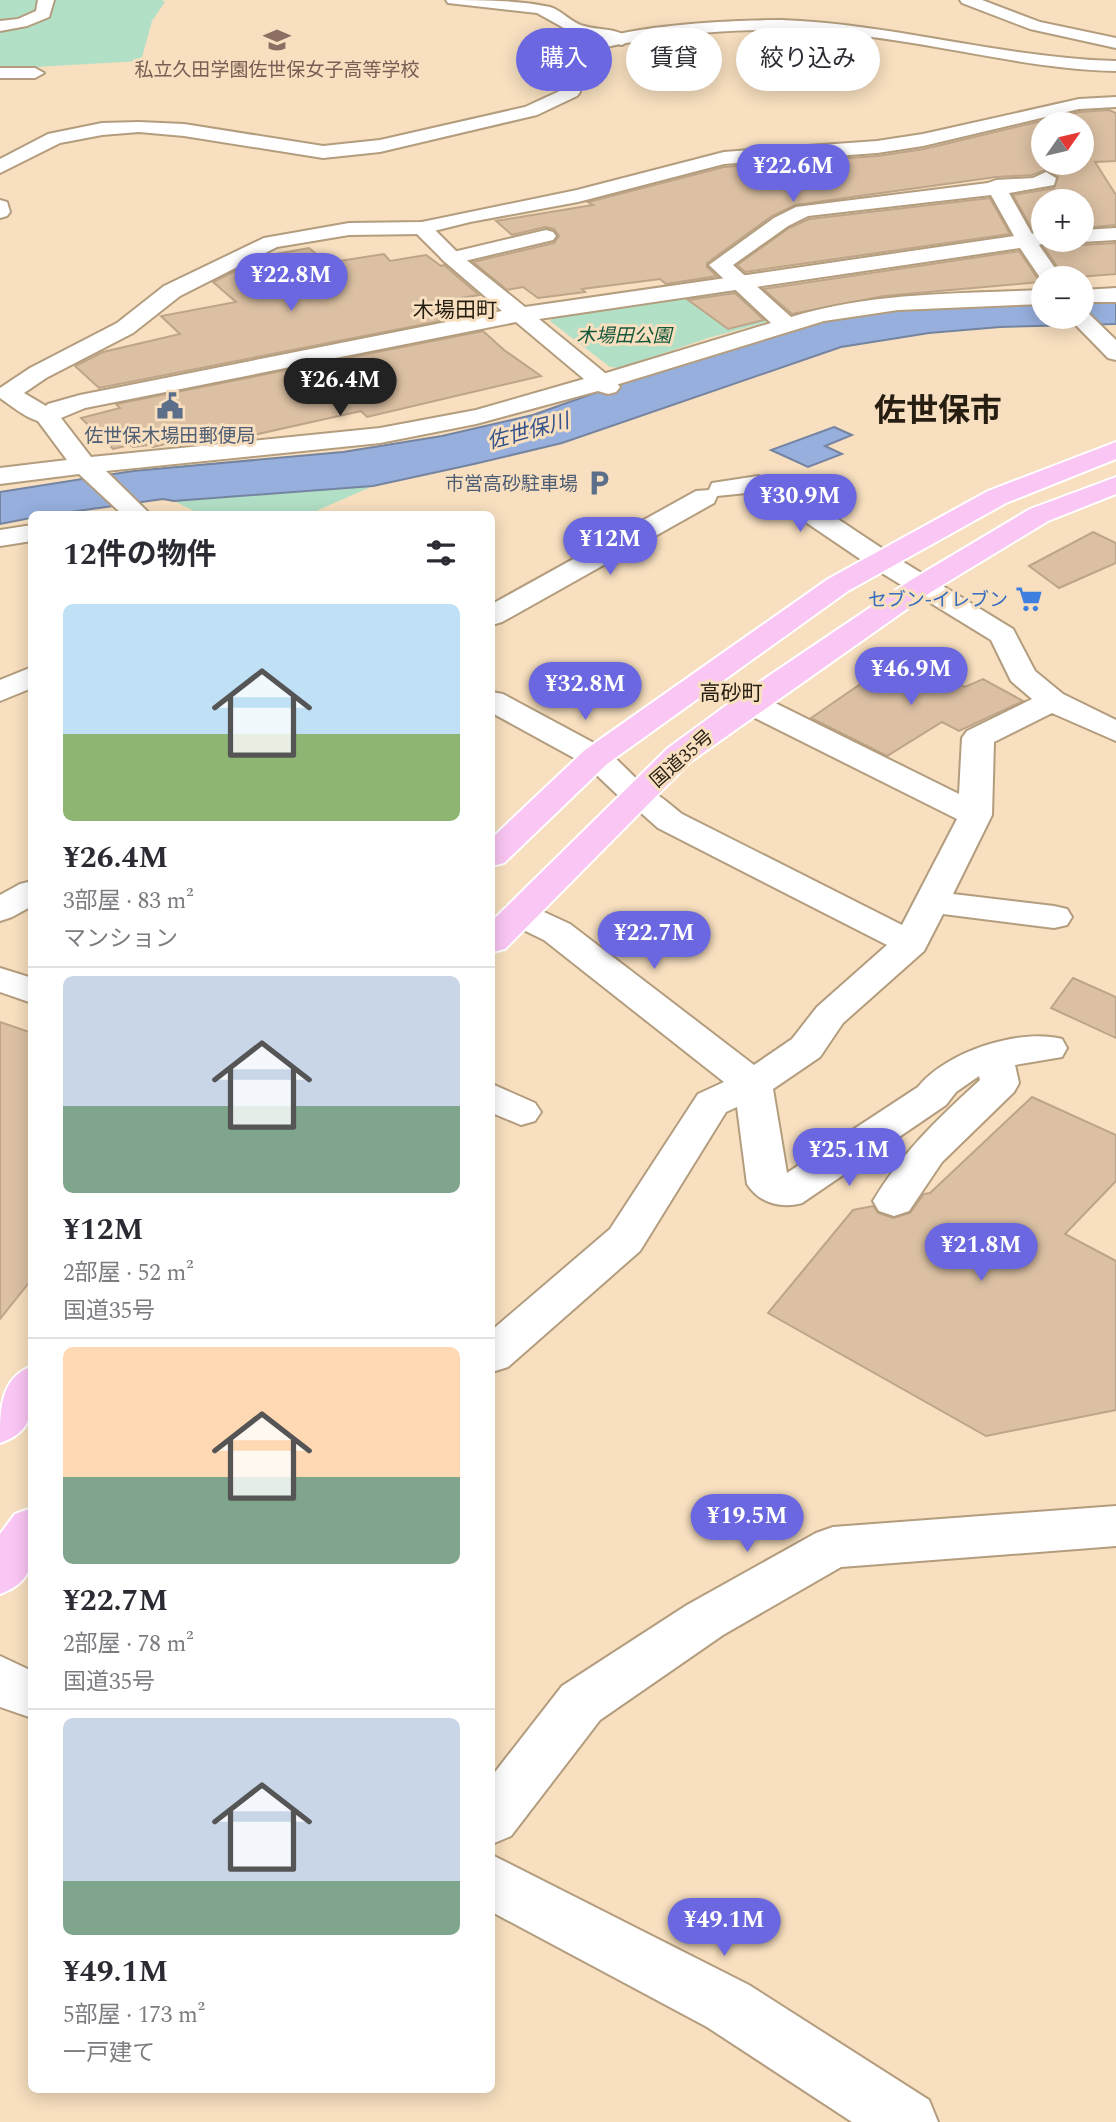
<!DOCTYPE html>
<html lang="ja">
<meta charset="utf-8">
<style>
:root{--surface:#fff;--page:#f2f2f3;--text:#2b2b33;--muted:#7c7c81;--line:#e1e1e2;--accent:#6b67e1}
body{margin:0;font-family:Spectral,"Noto Sans JP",serif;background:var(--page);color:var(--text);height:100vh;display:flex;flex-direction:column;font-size:26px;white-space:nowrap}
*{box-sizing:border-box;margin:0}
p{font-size:23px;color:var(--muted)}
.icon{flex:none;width:38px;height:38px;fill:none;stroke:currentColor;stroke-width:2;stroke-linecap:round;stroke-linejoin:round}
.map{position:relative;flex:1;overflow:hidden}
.side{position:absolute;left:28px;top:511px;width:467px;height:1582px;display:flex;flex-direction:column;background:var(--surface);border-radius:10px;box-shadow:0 4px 18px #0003}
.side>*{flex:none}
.hud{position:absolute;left:516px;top:28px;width:494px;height:63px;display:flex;gap:14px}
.needle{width:46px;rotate:56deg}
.buttons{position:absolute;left:1031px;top:112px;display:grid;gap:14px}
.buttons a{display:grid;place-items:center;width:63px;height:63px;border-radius:50%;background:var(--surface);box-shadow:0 4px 18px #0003;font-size:35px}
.price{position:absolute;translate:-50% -60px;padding:0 16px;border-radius:24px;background:var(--accent);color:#fff;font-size:23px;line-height:46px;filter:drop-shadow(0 2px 4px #0008)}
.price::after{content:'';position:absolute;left:50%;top:42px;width:21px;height:16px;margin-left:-10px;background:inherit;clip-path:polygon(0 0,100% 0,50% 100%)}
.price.on{background:#222;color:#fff}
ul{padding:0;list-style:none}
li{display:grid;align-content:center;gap:14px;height:371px;padding:0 35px}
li+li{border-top:2px solid var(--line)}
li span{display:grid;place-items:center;height:217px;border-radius:10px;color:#555}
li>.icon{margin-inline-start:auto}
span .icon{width:126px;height:126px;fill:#fffc;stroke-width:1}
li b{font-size:30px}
h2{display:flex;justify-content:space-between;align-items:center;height:84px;padding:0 35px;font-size:30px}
.pill{padding:0 24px;border-radius:32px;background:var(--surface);box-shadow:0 4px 18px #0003;font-size:24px;line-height:63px}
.pill.on{background:var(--accent);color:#fff}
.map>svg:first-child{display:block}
.green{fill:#b2e0c7}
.water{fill:#96afdd;stroke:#7584a0;stroke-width:2}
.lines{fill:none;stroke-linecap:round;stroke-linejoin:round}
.stream{fill:#7584a0;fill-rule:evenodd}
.building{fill:#dbc0a3;stroke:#bea488;stroke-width:2;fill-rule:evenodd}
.minor-casing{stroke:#b39d7e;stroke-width:4}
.tertiary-casing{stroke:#b39d7e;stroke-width:4}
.trunk-casing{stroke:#fff;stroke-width:4}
.minor{fill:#fff;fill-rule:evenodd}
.tertiary{fill:#fff;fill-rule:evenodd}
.trunk{fill:#fac6f4;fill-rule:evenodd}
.labels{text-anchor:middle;stroke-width:6;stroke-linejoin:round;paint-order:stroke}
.far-education-label{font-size:19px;fill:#785e54;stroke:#f7dfbf}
.far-park-label{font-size:19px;font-style:italic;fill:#14583c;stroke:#f7dfbf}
.far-service-label{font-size:19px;fill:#4e5e75;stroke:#f7dfbf}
.far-shop-label{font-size:19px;fill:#366cbe;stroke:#f7dfbf;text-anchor:end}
.far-street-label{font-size:19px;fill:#271e12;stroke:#f7dfbf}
.far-quarter-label{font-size:21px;fill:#271e12;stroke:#f7dfbf}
.far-water-label{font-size:21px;font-style:italic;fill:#34528c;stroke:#f7dfbf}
.far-town-label{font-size:32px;font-weight:bold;fill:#271e12;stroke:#f7dfbf}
</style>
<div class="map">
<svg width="1116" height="2122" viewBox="0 0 1116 2122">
<rect width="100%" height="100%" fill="#f7dfbf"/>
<g class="green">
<path d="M0 0H162L165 2 152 21 141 61 0 69Z"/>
<path d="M733 290 774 320 708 338 621 368 610 367 550 321 557 315Z"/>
<path d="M373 486 309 514H200L174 501Z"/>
</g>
<g class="water">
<path d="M1082 301H1116V324L1000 327 929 333 841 347 562 443 474 464 373 486 174 501 163 499 56 514H32L31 518 0 524V492L133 471 343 452 442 436 533 415 642 376 791 328 843 316 892 309 1043 302V317H1082Z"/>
<path d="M834 427 852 435 825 446 842 454 808 467 771 450Z"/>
</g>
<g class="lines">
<g class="stream">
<path d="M1010 188 1013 190 1015 198 1010 197 1007 190Z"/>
<path d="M1024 216 1036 230V232H1032L1022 219 1021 218Z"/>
</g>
</g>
<g class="building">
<path d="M1109 110 1116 113V161L1095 162 1116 195V225L1082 228V201H1043V230L1033 231 1013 195 1054 188 1058 177 1045 170 1032 175 996 177 795 205 772 216 707 263V267L717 276 666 284 660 279 582 289 585 292 538 298 523 287 507 290 473 262 554 243 559 236 554 229 545 227 512 235 496 221 593 205 588 202 724 167 877 156 924 149 1079 112ZM1043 124H1082V163H1043Z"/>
<path d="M990 198 1010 234 745 272 737 265 789 228 809 219Z"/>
<path d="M1055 240H1071L1082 245 1116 243V274L1065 278 1043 246Z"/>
<path d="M309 248 327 263 384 254 390 261 426 255 441 266 444 265 479 295 449 300 466 316 99 388 75 366 103 352 180 334 161 316 236 302 213 282 251 263 265 261 262 258 265 256Z"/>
<path d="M1019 251 1040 282 884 296 792 314 763 289Z"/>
<path d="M735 293 764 320 728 329 688 300Z"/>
<path d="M483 331 504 350 541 376 367 417 361 411 240 438 230 429 153 447 148 445 133 447 130 445 113 449 81 418 120 408 116 404Z"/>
<path d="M1093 532 1116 543V563L1059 588 1029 566Z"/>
<path d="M909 663 965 687 983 679 1023 701 959 731 942 722 887 756 811 718 878 672 886 676Z"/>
<path d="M1073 978 1116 997V1038L1051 1008Z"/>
<path d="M0 1022 32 1033V1279L0 1319Z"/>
<path d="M1032 1097 1116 1135V1181L1065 1234 1116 1261V1410L986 1436 768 1313 853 1210 873 1206 878 1213 893 1218 910 1213 924 1194 930 1193Z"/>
</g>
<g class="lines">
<g class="minor-casing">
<g id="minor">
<path d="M446 0C480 0 518 0 550 7 563 11 571 23 584 26 599 31 619 27 630 40L622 45 573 33 537 13 448 3Z"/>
<path d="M960 0H982L1040 22 1116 38V48L1030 29 962 3Z"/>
<path d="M0 68H35L44 73 35 78H0Z"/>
<path d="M1116 97V107L1079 109 923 146 877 153 724 164 578 202 470 222 422 234 349 235 277 247 180 296 133 333 46 378 24 393 56 412 59 417 56 422C36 427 16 409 0 398V388L30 368 117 323 164 286 264 238 349 223 422 222 577 190 724 152 877 141 923 134 1079 99Z"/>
<path d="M1046 172 1056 178 1054 185 1009 193 1036 241 1033 245H1019L991 195 808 216 788 226 733 265 791 317C873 292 959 294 1043 290V304L898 310 824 321 609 387H593L589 382 593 377 771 323 709 265 774 218 796 207 988 183 996 180 1033 178Z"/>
<path d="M546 230 553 232 556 236 553 240 452 264 445 262 441 258 445 254Z"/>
<path d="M1116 288V302H1082V290Z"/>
<path d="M882 553 892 555 1013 629 1035 671 1063 694 1116 720V741L1052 713 994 742 992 815 953 894 1054 906 1067 909 1072 917 1067 925 1054 928 943 914 924 951 843 1023 820 1057 773 1089 787 1173 918 1087C946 1052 1019 1028 1062 1039L1067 1048 1062 1057 1015 1065 1019 1083 1014 1092 942 1162 909 1211 894 1216 879 1211 873 1201C903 1151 938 1119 980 1080L979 1076 956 1092 946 1105 802 1203C781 1209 759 1203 747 1184L737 1107 726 1112 640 1251 508 1367 492 1372V1330L610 1229 698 1094 724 1082 544 940 507 922 501 914 507 906 519 903 531 906 570 924 754 1065 792 1039 817 1007 887 945 658 828 623 797 627 790C651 784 664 800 682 814L902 925 957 819 739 710 735 703 739 696 750 694 761 696 959 794 962 738 967 731 1032 699 1011 681 991 640 872 567 868 561 872 555Z"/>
<path d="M492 1084 535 1103 541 1112 535 1121 521 1125 492 1113Z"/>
<path d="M1116 1506V1546L841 1567 723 1635 600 1720 511 1836 492 1844V1776L562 1686 687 1605 816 1533 833 1527Z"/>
<path d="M0 1656 32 1671V1718L0 1707Z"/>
<path d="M492 1855 749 1985 929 2100 938 2122H852L707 2027 492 1912Z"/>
</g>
</g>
<g class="tertiary-casing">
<g id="tertiary">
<path d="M38 0H54L49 17 27 26 0 31V21L18 19 36 11Z"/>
<path d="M781 20C894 24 1003 58 1116 61V71C1030 69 949 46 864 36 794 27 722 28 652 39 627 43 598 45 577 61L580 92 577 96 537 115 380 152 323 158 184 136 139 132 102 135 60 143 0 173V159L48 134 102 123 139 122 184 124 323 146 380 140 525 107 562 90 560 59C587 25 736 20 781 20Z"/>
<path d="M0 200 7 202 10 212 7 216 0 218Z"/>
<path d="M422 222 429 224 459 254 525 307 1043 232V240H1052L1039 245 1062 278H1043V282L1020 248 539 319 616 382 620 387 616 392 608 394 598 391 476 424 380 443 106 471 150 514H122L79 474 0 484V468L67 460 35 417 48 404 80 395 502 311 445 262 415 232 412 228 415 224ZM516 322 584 379 476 410 380 428 91 457 61 418 85 408Z"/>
<path d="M1116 228V240L1082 242 1074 240H1082V230Z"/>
<path d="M1082 311 1087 312 1116 340V360L1108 358 1068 317H1082Z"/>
<path d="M758 476 788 486 892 555 896 561 892 567 882 569 872 567 770 498 756 492 717 496 714 503 502 622 492 625V604L696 491 709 490 712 483Z"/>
<path d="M32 525V541L0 546V530Z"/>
<path d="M32 667V688L0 701V680Z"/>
<path d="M492 692 503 694 607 750 655 797 651 804 639 807 627 804 585 764 492 713Z"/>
<path d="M32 881V906L12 917 0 921V895L20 884Z"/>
<path d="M0 968 32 978V1003L0 992Z"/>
</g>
</g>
<g class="trunk-casing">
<g id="trunk">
<path d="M1116 442V459L1006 503 848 591 607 764 504 863 492 866V838L585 750 828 579 988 491Z"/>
<path d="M1116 477V494L1048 521 931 592 690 762 505 949 492 952V921L668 748 739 696 911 580 1030 509Z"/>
<path d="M32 1366C32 1400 40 1430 0 1443 0 1409 0 1378 32 1366Z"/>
<path d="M32 1508C32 1546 43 1579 0 1594V1534L15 1514Z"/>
</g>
</g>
<use href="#minor" class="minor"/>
<use href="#tertiary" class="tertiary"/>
<use href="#trunk" class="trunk"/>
</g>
<defs>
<g id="school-bare" transform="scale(2.1)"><path d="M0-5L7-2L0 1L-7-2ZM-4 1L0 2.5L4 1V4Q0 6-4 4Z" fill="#8d6e63" stroke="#f7dfbf" stroke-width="2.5" paint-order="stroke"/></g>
<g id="civic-bare" transform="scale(2.1)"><path d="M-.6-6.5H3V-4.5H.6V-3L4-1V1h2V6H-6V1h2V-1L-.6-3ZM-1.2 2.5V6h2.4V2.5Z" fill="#5c6f8a" stroke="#f7dfbf" stroke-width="2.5" paint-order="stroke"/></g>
<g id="parking-bare" transform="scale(2.1)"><path d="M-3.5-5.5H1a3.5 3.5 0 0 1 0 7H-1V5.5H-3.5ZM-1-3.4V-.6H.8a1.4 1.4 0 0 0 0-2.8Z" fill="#5c6f8a" stroke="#f7dfbf" stroke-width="2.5" paint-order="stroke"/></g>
<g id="supermarket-bare" transform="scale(2.1)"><path d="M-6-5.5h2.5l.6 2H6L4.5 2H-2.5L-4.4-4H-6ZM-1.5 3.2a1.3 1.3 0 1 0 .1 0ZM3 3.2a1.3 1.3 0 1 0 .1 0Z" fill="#3f7fe0" stroke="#f7dfbf" stroke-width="2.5" paint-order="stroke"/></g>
</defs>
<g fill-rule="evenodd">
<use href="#school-bare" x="277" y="40"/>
<use href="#civic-bare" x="170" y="406"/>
<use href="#parking-bare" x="599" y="483"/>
<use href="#supermarket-bare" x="1029" y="599"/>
</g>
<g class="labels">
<g class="far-education-label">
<text x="277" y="76">私立久田学園佐世保女子高等学校</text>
</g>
<g class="far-park-label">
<text x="624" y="342">木場田公園</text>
</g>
<g class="far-service-label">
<text x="170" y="442">佐世保木場田郵便局</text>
<text x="578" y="490" text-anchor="end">市営高砂駐車場</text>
</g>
<g class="far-shop-label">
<text x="1008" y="606">セブン-イレブン</text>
</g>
<g class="far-street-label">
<text transform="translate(681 758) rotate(-41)" y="7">国道35号</text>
</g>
<g class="far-quarter-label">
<text x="455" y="317">木場田町</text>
<text x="731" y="700">高砂町</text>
</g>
<g class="far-water-label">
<text transform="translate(528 431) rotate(-15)" y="7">佐世保川</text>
</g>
<g class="far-town-label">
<text x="938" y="421">佐世保市</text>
</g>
</g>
</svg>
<div class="buttons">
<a><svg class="needle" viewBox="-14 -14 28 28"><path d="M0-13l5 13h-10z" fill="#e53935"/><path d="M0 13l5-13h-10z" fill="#7c7c81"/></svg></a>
<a>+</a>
<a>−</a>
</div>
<b class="price" style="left:793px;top:204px">¥22.6M</b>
<b class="price" style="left:291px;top:313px">¥22.8M</b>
<b class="price on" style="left:340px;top:418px">¥26.4M</b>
<b class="price" style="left:800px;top:534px">¥30.9M</b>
<b class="price" style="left:610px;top:577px">¥12M</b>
<b class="price" style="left:911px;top:707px">¥46.9M</b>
<b class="price" style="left:585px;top:722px">¥32.8M</b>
<b class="price" style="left:654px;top:971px">¥22.7M</b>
<b class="price" style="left:849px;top:1188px">¥25.1M</b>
<b class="price" style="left:981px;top:1283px">¥21.8M</b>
<b class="price" style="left:747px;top:1554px">¥19.5M</b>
<b class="price" style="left:724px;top:1958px">¥49.1M</b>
<div class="hud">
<a class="pill on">購入</a>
<a class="pill">賃貸</a>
<a class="pill">絞り込み</a>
</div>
<section class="side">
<h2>12件の物件<svg class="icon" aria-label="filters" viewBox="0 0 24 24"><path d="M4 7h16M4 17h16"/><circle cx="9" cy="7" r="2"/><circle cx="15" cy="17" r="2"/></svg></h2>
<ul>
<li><span style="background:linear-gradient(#bfe0f5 60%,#8fb573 0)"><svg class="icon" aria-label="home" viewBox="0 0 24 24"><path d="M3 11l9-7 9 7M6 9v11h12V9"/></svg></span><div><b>¥26.4M</b><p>3部屋 · 83 m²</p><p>マンション</p></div></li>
<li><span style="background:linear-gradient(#c9d6e8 60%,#7fa58c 0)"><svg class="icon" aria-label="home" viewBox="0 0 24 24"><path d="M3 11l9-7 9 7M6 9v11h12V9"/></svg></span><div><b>¥12M</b><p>2部屋 · 52 m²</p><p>国道35号</p></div></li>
<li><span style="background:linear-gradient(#ffd9b3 60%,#7fa58c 0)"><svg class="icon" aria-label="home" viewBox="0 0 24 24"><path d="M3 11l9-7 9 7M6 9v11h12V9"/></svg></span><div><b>¥22.7M</b><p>2部屋 · 78 m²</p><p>国道35号</p></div></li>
<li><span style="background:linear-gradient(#c9d6e8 75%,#7fa58c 0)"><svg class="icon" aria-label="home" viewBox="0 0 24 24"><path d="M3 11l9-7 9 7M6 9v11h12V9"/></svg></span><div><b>¥49.1M</b><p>5部屋 · 173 m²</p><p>一戸建て</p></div></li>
</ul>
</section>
</div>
